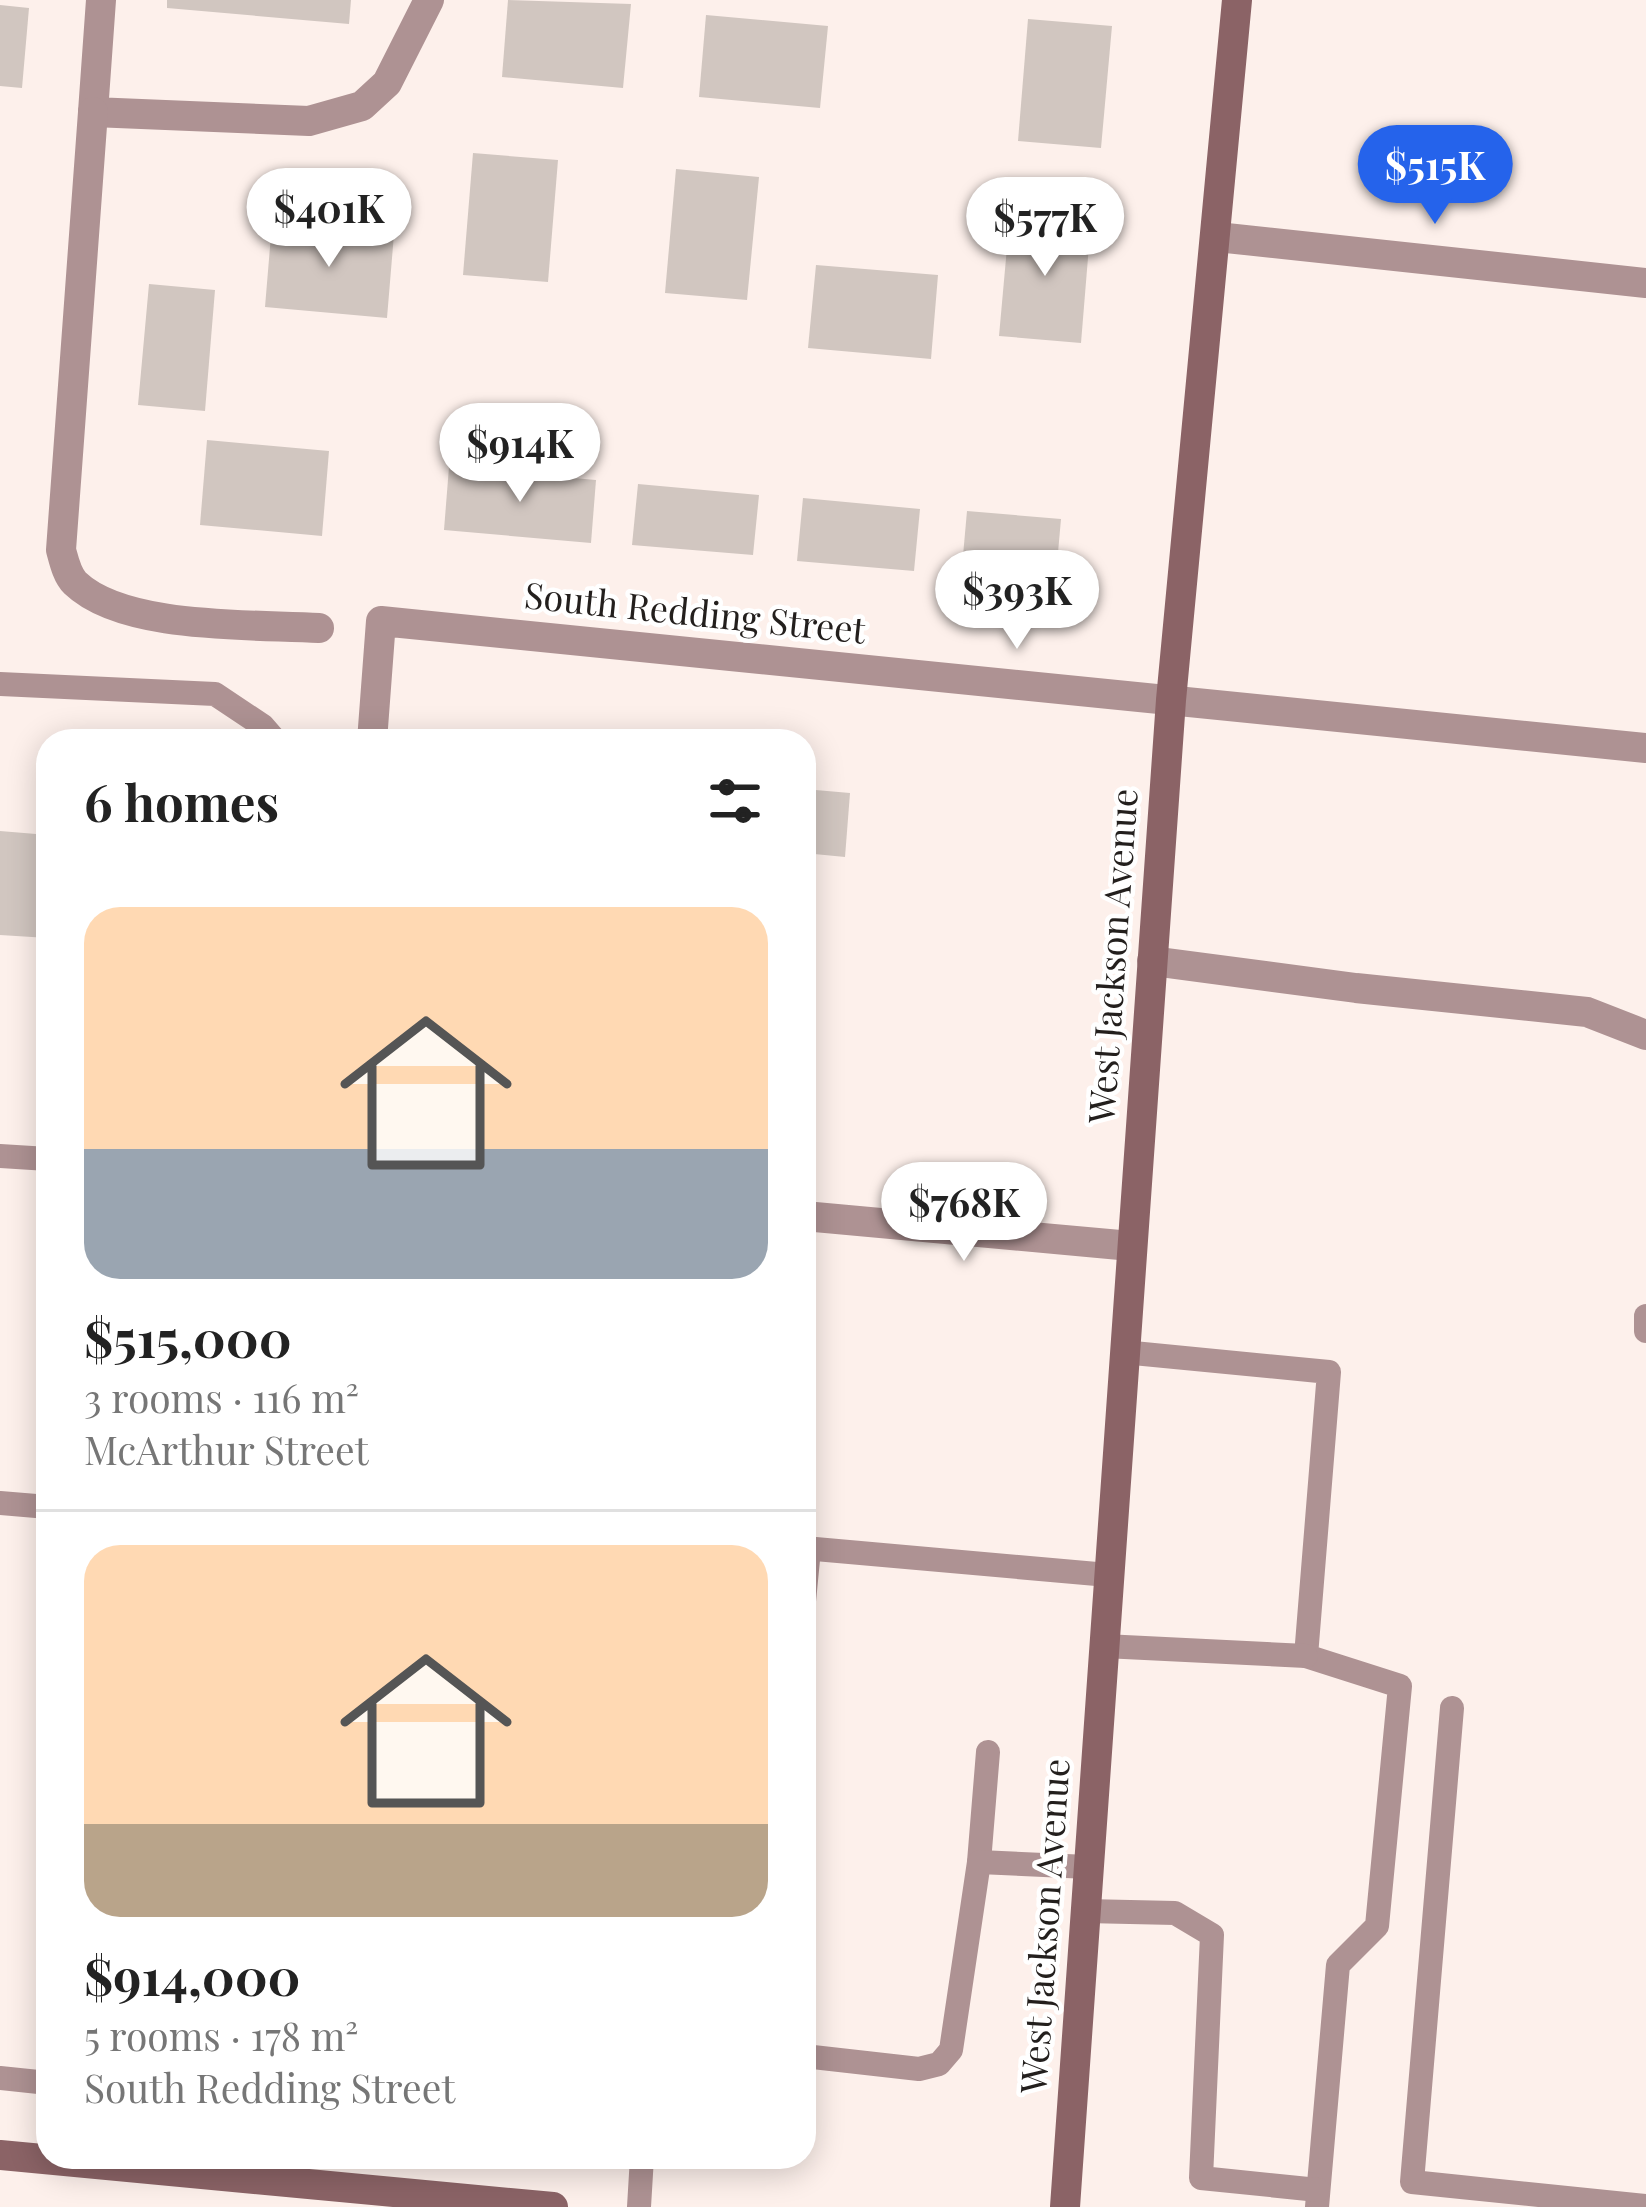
<!DOCTYPE html>
<meta charset="utf-8">
<style>
:root{--surface:#fff;--page:#f2f2f2;--text:#222;--muted:#767676;--line:#e0e0e0;--accent:#2563eb}
body{margin:0;font-family:"Playfair Display",serif;background:var(--page);color:var(--text);height:100vh;display:flex;flex-direction:column;font-size:45px;white-space:nowrap}
*{box-sizing:border-box;margin:0}
p{font-size:39px;color:var(--muted)}
.icon{flex:none;width:66px;height:66px;fill:none;stroke:currentColor;stroke-width:2;stroke-linecap:round;stroke-linejoin:round}
.map{position:relative;flex:1;overflow:hidden}
.sheet{position:absolute;left:36px;top:729px;width:780px;height:1440px;display:flex;flex-direction:column;background:var(--surface);border-radius:36px;box-shadow:0 6px 30px #0003}
.sheet>*{flex:none}
.price{position:absolute;translate:-50% -102px;padding:0 27px;border-radius:42px;background:#fff;color:#222;font-size:39px;line-height:78px;filter:drop-shadow(0 3px 6px #0008)}
.price::after{content:'';position:absolute;left:50%;top:72px;width:36px;height:27px;margin-left:-18px;background:inherit;clip-path:polygon(0 0,100% 0,50% 100%)}
.price.active{background:var(--accent);color:#fff}
ul{padding:0;list-style:none}
li{display:grid;align-content:center;gap:24px;height:636px;padding:0 48px}
li+li{border-top:3px solid var(--line)}
li span{display:grid;place-items:center;height:372px;border-radius:36px;color:#555}
li>.icon{margin-inline-start:auto}
span .icon{width:216px;height:216px;fill:#fffc;stroke-width:1}
li b{font-size:51px}
h2{display:flex;justify-content:space-between;align-items:center;height:144px;padding:0 48px;font-size:51px}
.map>svg:first-child{display:block}
.building{fill:#d1c6c0}
.lines{fill:none;stroke-linecap:round;stroke-linejoin:round}
.lane{stroke:#ae9293;stroke-width:24}
.street{stroke:#ae9293;stroke-width:30}
.secondary{stroke:#8b6366;stroke-width:30}
.labels{text-anchor:middle;stroke-width:9;stroke-linejoin:round;paint-order:stroke}
.street-label{font-size:36px;fill:#231f1d;stroke:#fff}
</style>
<div class="map">
<svg width="1646" height="2207" viewBox="0 0 1646 2207">
<rect width="100%" height="100%" fill="#fdf0eb"/>
<g class="building">
<path d="M167 0H351L349 24 167 8Z"/>
<path d="M508 0 631 4 623 88 502 77Z"/>
<path d="M0 5 29 8 22 88 0 86Z"/>
<path d="M706 15 828 26 820 108 699 97Z"/>
<path d="M1028 19 1112 26 1101 148 1018 141Z"/>
<path d="M473 153 558 160 548 282 463 275Z"/>
<path d="M676 169 759 177 747 300 665 293Z"/>
<path d="M1010 214 1091 221 1081 343 999 336Z"/>
<path d="M272 223 394 234 387 318 265 307Z"/>
<path d="M816 265 938 275 931 359 808 348Z"/>
<path d="M149 284 215 290 205 411 138 405Z"/>
<path d="M207 440 329 451 322 536 200 525Z"/>
<path d="M449 467 596 480 591 543 444 530Z"/>
<path d="M638 484 759 495 753 555 632 545Z"/>
<path d="M803 498 920 509 914 571 797 561Z"/>
<path d="M967 511 1061 519 1055 586 961 578Z"/>
<path d="M804 789 850 793 845 857 804 853Z"/>
<path d="M0 831 48 835V938L0 935Z"/>
</g>
<g class="lines">
<g class="lane">
<path d="M0 684 215 694 263 726 276 741"/>
<path d="M0 1156 48 1159"/>
<path d="M1646 1316V1331"/>
<path d="M1123 1352 1329 1372 1306 1656 1400 1686 1377 1926 1338 1965 1317 2207"/>
<path d="M0 1503 48 1507"/>
<path d="M804 1548 1108 1575"/>
<path d="M804 1601 809 1549"/>
<path d="M1104 1646 1306 1656"/>
<path d="M1452 1708 1412 2182 1646 2206"/>
<path d="M979 1862 988 1752"/>
<path d="M1085 1911 1175 1913 1212 1935 1201 2178 1318 2190"/>
<path d="M804 2056 919 2069 939 2064 951 2050 979 1862 1088 1867"/>
<path d="M0 2078 48 2083"/>
<path d="M639 2207 642 2157"/>
</g>
<g class="street">
<path d="M101 0 93 112 309 121 362 106 387 83 429 0"/>
<path d="M93 112 61 550C64 561 67 575 75 583 124 630 252 624 319 628"/>
<path d="M1217 237 1646 283"/>
<path d="M372 741 381 621 1646 748"/>
<path d="M1152 961 1356 988 1587 1012 1646 1035"/>
<path d="M804 1216 1131 1246"/>
</g>
<g class="secondary">
<path d="M0 2155 553 2207"/>
<path d="M1065 2207 1171 700 1237 0"/>
</g>
</g>
<g class="labels">
<g class="street-label">
<text transform="translate(695 613) rotate(6)" y="13">South Redding Street</text>
<text transform="translate(1113 956) rotate(-86)" y="13">West Jackson Avenue</text>
<text transform="translate(1045 1926) rotate(-86)" y="13">West Jackson Avenue</text>
</g>
</g>
</svg>
<b class="price active" style="left:1435px;top:227px">$515K</b>
<b class="price" style="left:329px;top:270px">$401K</b>
<b class="price" style="left:1045px;top:279px">$577K</b>
<b class="price" style="left:520px;top:505px">$914K</b>
<b class="price" style="left:1017px;top:652px">$393K</b>
<b class="price" style="left:964px;top:1264px">$768K</b>
<section class="sheet">
<h2>6 homes<svg class="icon" aria-label="filters" viewBox="0 0 24 24"><path d="M4 7h16M4 17h16"/><circle cx="9" cy="7" r="2"/><circle cx="15" cy="17" r="2"/></svg></h2>
<ul>
<li><span style="background:linear-gradient(#ffd9b3 65%,#9aa5b1 0)"><svg class="icon" aria-label="home" viewBox="0 0 24 24"><path d="M3 11l9-7 9 7M6 9v11h12V9"/></svg></span><div><b>$515,000</b><p>3 rooms · 116 m²</p><p>McArthur Street</p></div></li>
<li><span style="background:linear-gradient(#ffd9b3 75%,#b9a48a 0)"><svg class="icon" aria-label="home" viewBox="0 0 24 24"><path d="M3 11l9-7 9 7M6 9v11h12V9"/></svg></span><div><b>$914,000</b><p>5 rooms · 178 m²</p><p>South Redding Street</p></div></li>
</ul>
</section>
</div>
